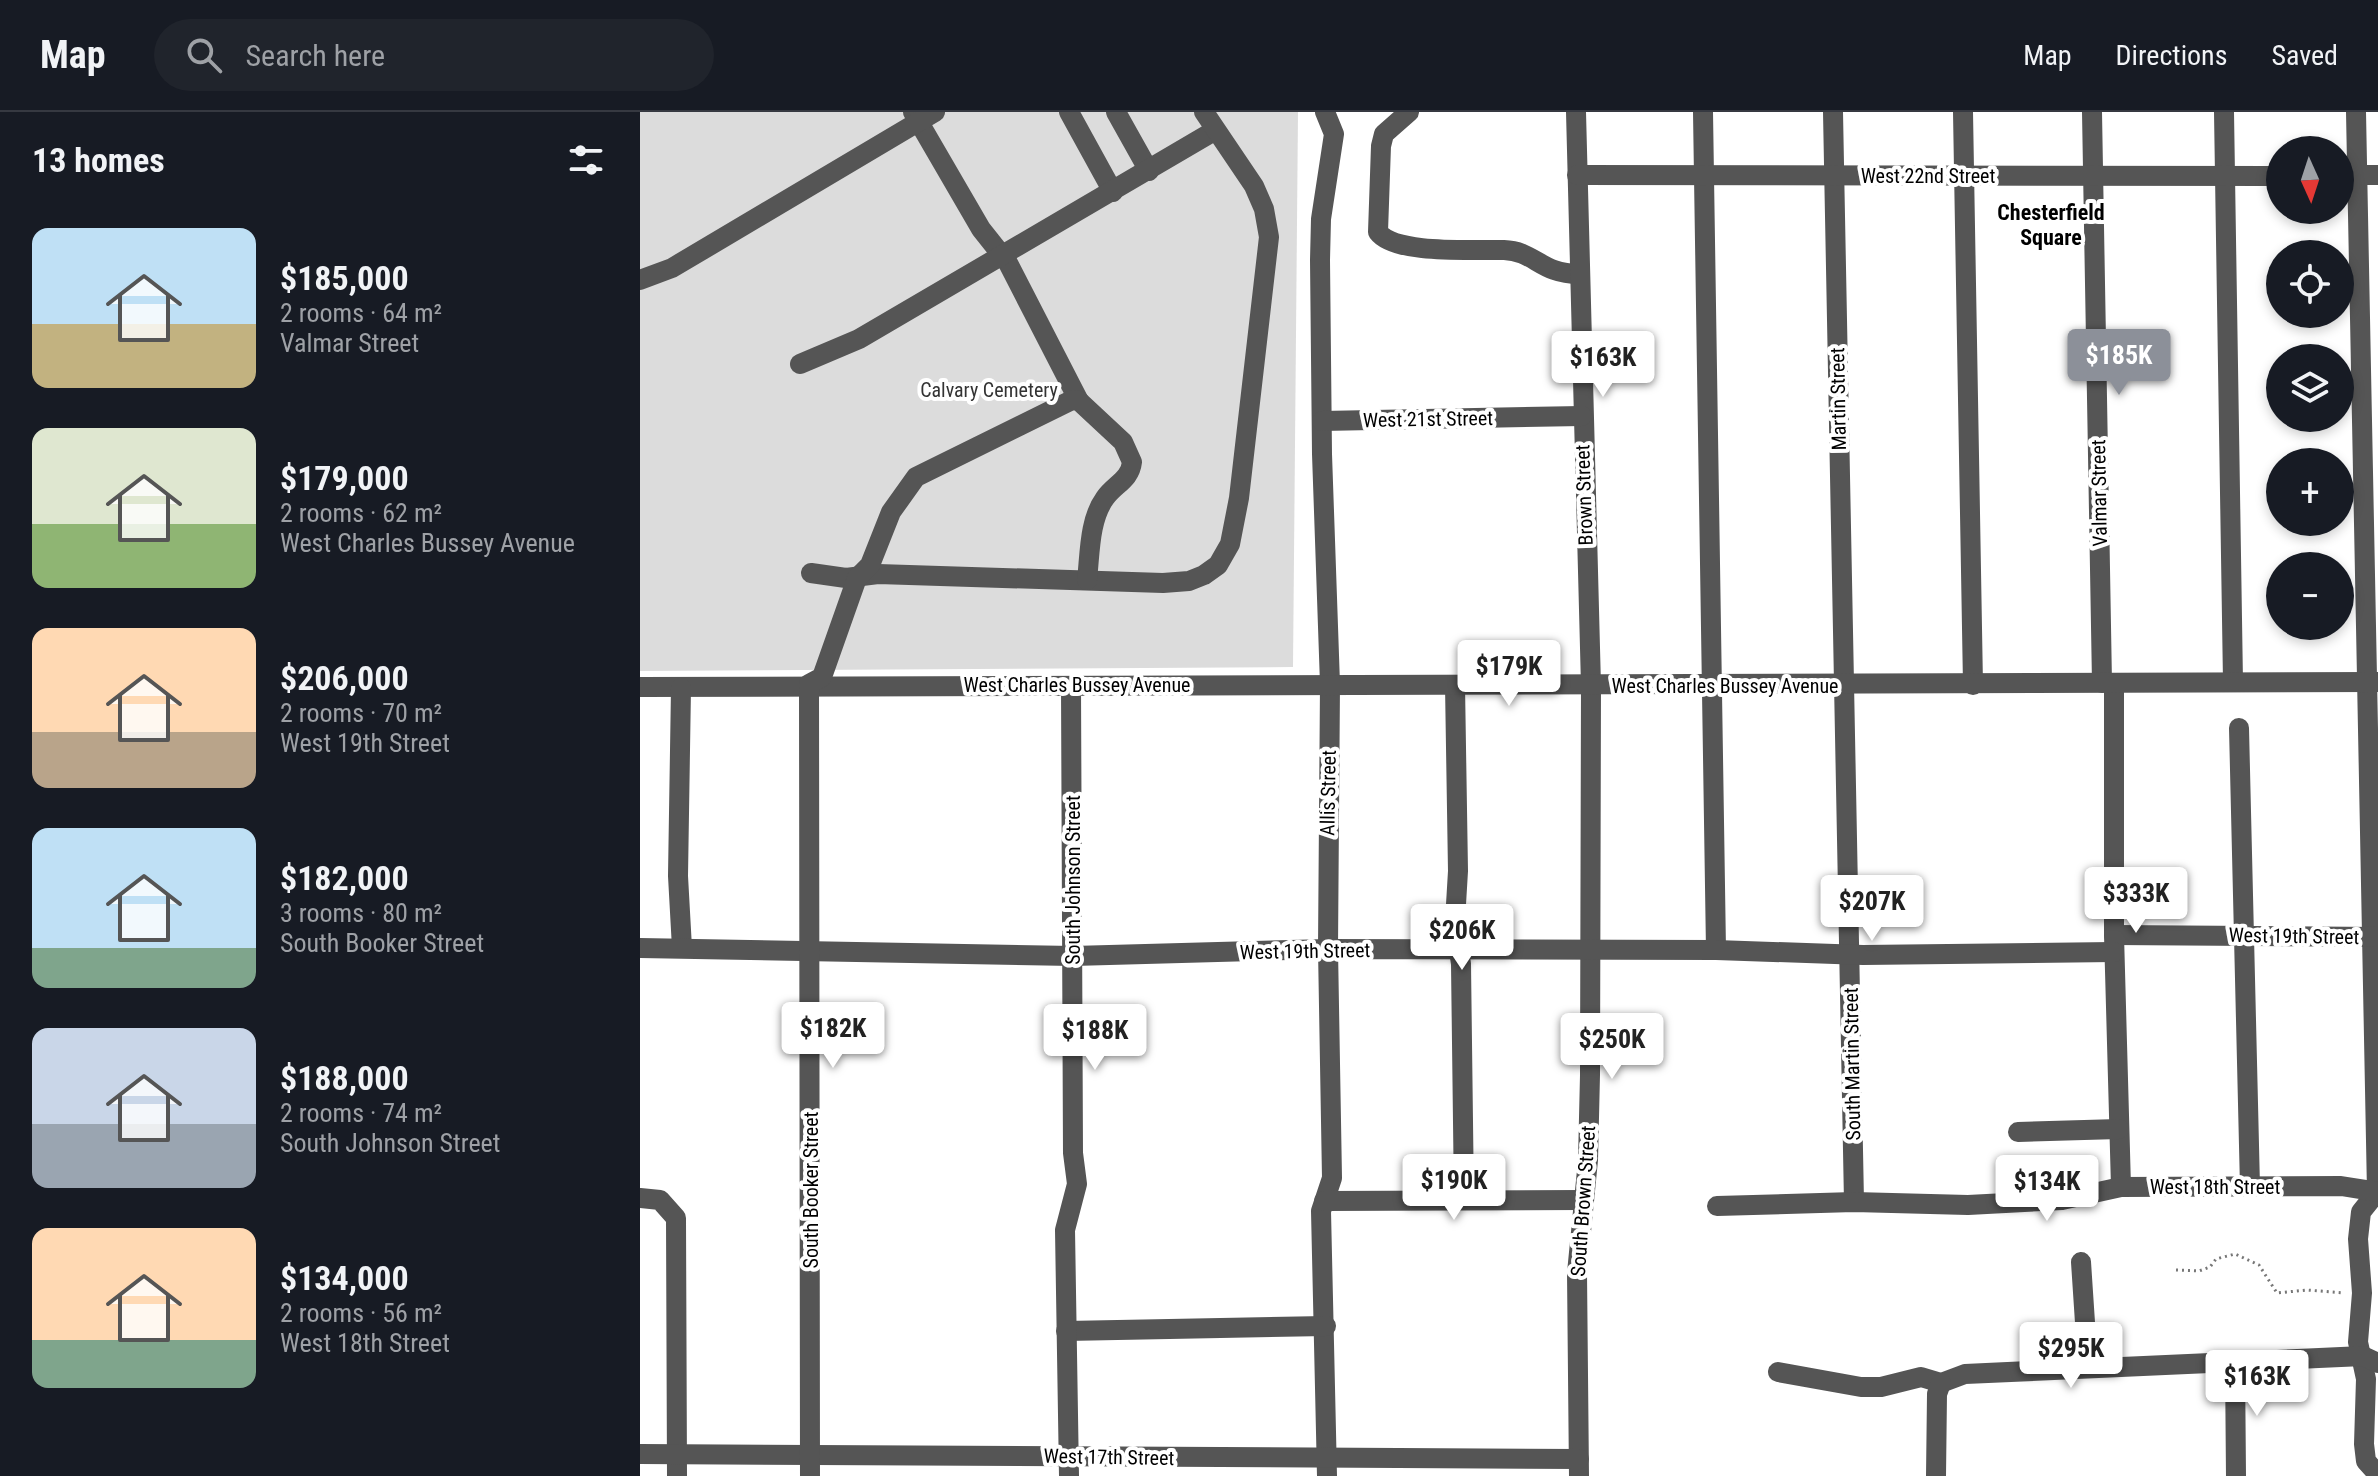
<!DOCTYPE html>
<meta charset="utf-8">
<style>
:root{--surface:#171b24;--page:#20242c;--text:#f1f3f6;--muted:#9ea1a6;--line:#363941;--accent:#8c9099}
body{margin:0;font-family:"Roboto Condensed",sans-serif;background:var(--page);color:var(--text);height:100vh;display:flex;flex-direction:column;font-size:30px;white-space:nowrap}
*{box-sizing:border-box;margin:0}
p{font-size:26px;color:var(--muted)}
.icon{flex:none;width:44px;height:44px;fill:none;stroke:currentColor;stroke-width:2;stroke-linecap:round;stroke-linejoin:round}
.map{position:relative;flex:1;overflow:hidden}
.details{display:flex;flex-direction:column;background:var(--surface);width:640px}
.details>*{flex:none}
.needle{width:52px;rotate:177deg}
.buttons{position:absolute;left:1626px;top:24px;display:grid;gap:16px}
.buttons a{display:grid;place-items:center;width:88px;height:88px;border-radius:50%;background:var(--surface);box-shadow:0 4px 12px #0003;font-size:40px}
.price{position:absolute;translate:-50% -68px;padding:0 18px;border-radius:8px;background:#fff;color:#222;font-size:26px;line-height:52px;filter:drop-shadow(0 2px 4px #0008)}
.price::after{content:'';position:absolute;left:50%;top:48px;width:24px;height:18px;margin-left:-12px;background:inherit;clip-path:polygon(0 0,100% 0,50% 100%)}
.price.active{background:var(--accent);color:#fff}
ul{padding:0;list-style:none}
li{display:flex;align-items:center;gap:24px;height:200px;padding:0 32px}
li span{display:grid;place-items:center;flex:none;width:224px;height:160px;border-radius:16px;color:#555}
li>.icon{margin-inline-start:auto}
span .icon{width:96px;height:96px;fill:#fffc;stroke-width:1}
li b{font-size:34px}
h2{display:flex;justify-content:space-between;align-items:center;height:96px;padding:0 32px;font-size:34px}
header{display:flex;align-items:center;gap:48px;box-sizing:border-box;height:112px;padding:0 40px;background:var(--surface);border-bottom:2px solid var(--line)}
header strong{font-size:38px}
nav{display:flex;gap:44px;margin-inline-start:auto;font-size:28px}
.search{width:560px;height:72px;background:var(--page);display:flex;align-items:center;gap:20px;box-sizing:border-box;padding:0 28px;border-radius:44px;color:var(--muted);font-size:30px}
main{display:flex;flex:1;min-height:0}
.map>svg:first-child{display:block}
.green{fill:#dcdcdc}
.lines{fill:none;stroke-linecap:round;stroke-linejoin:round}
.path{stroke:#777;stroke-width:3;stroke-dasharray:2 4;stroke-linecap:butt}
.minor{stroke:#555;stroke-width:20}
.labels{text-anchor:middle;stroke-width:8;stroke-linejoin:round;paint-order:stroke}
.street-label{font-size:20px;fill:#000;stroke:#fff}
.park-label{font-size:20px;fill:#333;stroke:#fff}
.neighbourhood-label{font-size:22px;font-weight:bold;fill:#000;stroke:#fff}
</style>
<header>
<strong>Map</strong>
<div class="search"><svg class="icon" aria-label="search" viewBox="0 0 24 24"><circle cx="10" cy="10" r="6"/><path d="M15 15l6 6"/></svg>Search here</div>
<nav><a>Map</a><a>Directions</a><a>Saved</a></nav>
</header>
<main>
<section class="details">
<h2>13 homes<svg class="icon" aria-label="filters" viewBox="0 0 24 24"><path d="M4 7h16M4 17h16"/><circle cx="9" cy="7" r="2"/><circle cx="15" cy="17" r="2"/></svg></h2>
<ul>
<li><span style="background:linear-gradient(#bfe0f5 60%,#c2b280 0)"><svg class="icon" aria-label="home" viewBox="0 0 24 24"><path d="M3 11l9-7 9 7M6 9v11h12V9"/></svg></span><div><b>$185,000</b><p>2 rooms · 64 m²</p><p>Valmar Street</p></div></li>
<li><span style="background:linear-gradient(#dfe7d0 60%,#8fb573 0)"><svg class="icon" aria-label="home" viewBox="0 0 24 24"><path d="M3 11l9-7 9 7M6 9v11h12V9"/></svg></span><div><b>$179,000</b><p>2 rooms · 62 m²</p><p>West Charles Bussey Avenue</p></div></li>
<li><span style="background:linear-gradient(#ffd9b3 65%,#b9a48a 0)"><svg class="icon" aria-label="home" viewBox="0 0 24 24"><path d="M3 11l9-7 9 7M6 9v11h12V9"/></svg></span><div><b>$206,000</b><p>2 rooms · 70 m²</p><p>West 19th Street</p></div></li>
<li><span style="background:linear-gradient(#bfe0f5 75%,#7fa58c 0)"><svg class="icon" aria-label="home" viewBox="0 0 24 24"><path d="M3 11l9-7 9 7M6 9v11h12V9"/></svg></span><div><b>$182,000</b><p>3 rooms · 80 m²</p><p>South Booker Street</p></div></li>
<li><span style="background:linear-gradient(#c9d6e8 60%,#9aa5b1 0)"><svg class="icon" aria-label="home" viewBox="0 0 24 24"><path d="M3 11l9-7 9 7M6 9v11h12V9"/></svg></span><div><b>$188,000</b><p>2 rooms · 74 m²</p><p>South Johnson Street</p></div></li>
<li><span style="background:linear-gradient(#ffd9b3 70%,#7fa58c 0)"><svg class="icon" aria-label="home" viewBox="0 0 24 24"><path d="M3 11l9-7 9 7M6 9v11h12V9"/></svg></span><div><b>$134,000</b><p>2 rooms · 56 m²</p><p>West 18th Street</p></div></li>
</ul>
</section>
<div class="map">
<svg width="1738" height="1364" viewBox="0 0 1738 1364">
<rect width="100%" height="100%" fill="#fff"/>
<path class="green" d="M0 0H658L653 555 0 559Z"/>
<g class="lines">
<path class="path" d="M1536 1158 1559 1159 1570 1155 1576 1147 1595 1142 1619 1153 1637 1181 1667 1178 1704 1181"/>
<g class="minor">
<path d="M273 0 341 117 368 151 439 289"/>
<path d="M429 0 473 80"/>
<path d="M476 0 509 59"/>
<path d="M685 0 694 22 681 107 680 148 682 342 690 572 688 837 692 1066 681 1099 687 1364"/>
<path d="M769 0 744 22 741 34 738 120C755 143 835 137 864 138 895 139 900 162 939 162"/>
<path d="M936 0 951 574 950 963 948 1048 937 1161 939 1364"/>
<path d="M1063 0 1076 838"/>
<path d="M1193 0 1214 1090"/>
<path d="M1323 0 1333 573"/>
<path d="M1452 0 1462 571"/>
<path d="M1584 0 1593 570"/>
<path d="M1716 0 1737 1080 1721 1100 1718 1127 1722 1181 1718 1230 1726 1267 1724 1332 1726 1349 1734 1358"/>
<path d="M937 63 1640 64"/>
<path d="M1700 63H1738"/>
<path d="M0 168 32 156 295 0"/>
<path d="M160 252 219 227 574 19"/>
<path d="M682 309 942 304"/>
<path d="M171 461 206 466 238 462 523 471 549 469 564 463 578 453 590 432 599 386 629 125 624 97 614 74 564 0"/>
<path d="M1474 571V823L1481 1075"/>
<path d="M815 573 818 759 815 809 821 852 824 1088"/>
<path d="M0 575 1738 570"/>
<path d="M41 576 38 764 42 836"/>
<path d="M1599 616 1610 1075"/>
<path d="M1474 823 1738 825"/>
<path d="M0 836 433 844 688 837 1076 838 1223 843 1474 840"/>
<path d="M1378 1020 1479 1017"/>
<path d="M0 1086 20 1088 36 1106 37 1364"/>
<path d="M684 1089 943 1088"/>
<path d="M1077 1094 1214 1090 1328 1093 1422 1088 1481 1075 1701 1074 1738 1080"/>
<path d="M1441 1150 1448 1256"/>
<path d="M426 1219 686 1214"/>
<path d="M1595 1249 1596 1364"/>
<path d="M1138 1260 1221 1275H1241L1281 1265 1301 1271 1325 1262 1723 1244 1738 1251"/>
<path d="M0 1342 939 1347"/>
<path d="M170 1364 169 572 182 565 217 466 230 453 251 400 276 365 432 288 439 289 483 330 492 350C490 368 475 372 465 386 449 408 450 442 447 468"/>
<path d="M429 1364 425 1118 437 1072 433 1041 431 574"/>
<path d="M1296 1364 1297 1282 1301 1271"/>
</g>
</g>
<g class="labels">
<g class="street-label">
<text x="1288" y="71">West 22nd Street</text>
<text transform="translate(1198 287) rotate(-91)" y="7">Martin Street</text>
<text transform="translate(788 307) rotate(-1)" y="7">West 21st Street</text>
<text transform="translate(1459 381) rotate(-91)" y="7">Valmar Street</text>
<text transform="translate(944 383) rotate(-92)" y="7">Brown Street</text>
<text x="437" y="580">West Charles Bussey Avenue</text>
<text x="1085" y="581">West Charles Bussey Avenue</text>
<text transform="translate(688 681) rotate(-89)" y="7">Allis Street</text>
<text transform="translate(433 768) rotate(-90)" y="7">South Johnson Street</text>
<text transform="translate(1654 824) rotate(1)" y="7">West 19th Street</text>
<text transform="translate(665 839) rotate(-1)" y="7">West 19th Street</text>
<text transform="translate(1212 952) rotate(-91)" y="7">South Martin Street</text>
<text x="1575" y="1082">West 18th Street</text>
<text transform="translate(171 1078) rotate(-90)" y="7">South Booker Street</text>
<text transform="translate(943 1089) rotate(-86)" y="7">South Brown Street</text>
<text transform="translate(469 1345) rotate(1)" y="7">West 17th Street</text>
</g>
<g class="park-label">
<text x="349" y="285">Calvary Cemetery</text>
</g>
<g class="neighbourhood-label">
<text x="1411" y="108">Chesterfield<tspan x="1411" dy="25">Square</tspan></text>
</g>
</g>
</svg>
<div class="buttons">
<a><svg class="needle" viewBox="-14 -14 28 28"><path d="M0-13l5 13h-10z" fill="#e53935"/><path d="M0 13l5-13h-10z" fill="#9ea1a6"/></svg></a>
<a><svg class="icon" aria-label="locate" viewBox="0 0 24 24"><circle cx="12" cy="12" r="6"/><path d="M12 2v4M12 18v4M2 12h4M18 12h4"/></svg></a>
<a><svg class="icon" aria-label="layers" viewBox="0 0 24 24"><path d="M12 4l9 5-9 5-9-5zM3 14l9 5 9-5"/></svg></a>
<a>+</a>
<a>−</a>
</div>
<b class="price active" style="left:1479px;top:285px">$185K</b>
<b class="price" style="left:963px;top:287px">$163K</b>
<b class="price" style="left:869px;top:596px">$179K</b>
<b class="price" style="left:1496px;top:823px">$333K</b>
<b class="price" style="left:1232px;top:831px">$207K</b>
<b class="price" style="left:822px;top:860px">$206K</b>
<b class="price" style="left:193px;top:958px">$182K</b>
<b class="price" style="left:455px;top:960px">$188K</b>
<b class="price" style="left:972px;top:969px">$250K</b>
<b class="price" style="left:814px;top:1110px">$190K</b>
<b class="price" style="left:1407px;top:1111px">$134K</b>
<b class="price" style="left:1431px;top:1278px">$295K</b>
<b class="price" style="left:1617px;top:1306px">$163K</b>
</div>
</main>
